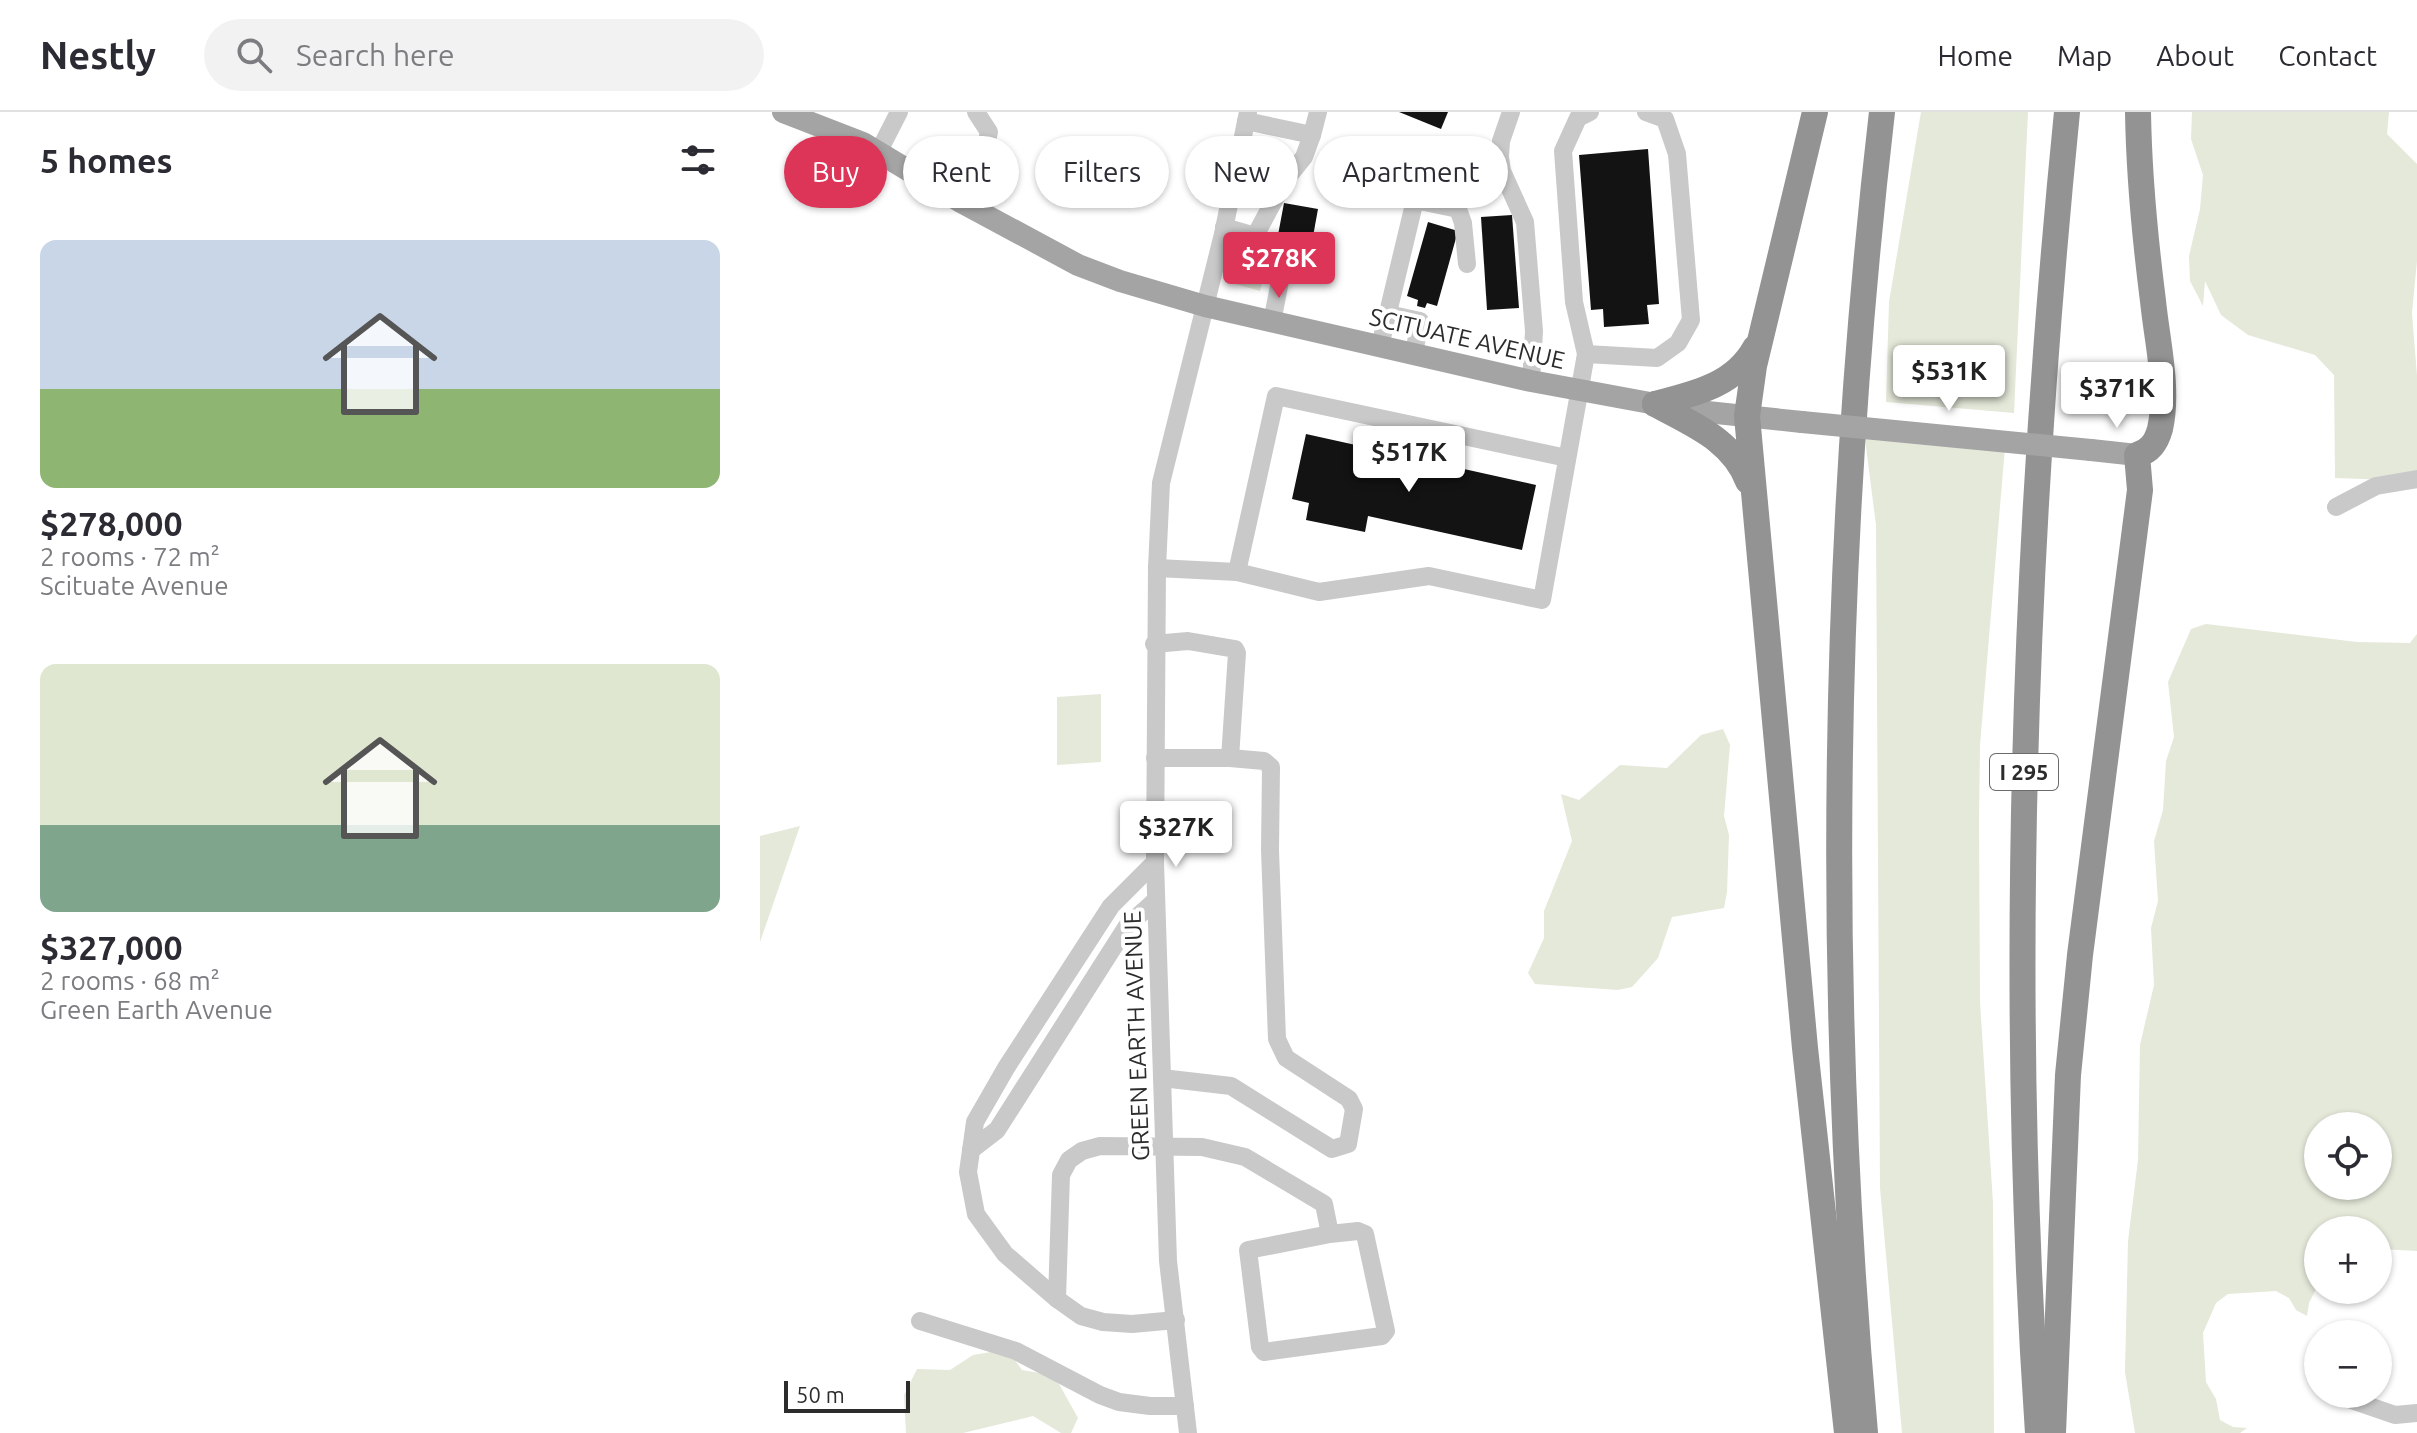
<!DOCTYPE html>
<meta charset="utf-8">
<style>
:root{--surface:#fff;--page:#f2f2f3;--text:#2b2b33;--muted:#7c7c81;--line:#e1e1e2;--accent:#dc3558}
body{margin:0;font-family:Ubuntu,sans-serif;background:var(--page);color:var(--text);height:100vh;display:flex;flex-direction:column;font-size:30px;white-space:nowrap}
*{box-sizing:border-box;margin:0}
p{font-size:26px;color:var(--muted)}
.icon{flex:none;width:44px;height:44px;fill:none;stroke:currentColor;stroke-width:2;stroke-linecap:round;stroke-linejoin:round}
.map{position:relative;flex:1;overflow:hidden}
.side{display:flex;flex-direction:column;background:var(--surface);width:760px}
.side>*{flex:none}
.top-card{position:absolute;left:24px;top:24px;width:760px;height:72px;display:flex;gap:16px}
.buttons{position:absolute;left:1544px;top:1000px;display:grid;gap:16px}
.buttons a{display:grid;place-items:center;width:88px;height:88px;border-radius:50%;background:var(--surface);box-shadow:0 2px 6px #0004;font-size:40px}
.scale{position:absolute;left:24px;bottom:20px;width:126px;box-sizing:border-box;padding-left:8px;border:4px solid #2c2c2c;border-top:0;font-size:22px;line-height:28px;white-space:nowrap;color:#2c2c2c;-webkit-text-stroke:6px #fff;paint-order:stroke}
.price{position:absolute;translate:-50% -68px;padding:0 18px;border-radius:8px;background:#fff;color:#222;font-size:26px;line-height:52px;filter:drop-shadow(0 2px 4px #0008)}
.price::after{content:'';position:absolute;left:50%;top:48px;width:24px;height:18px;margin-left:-12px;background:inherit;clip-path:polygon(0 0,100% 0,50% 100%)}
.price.current{background:var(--accent);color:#fff}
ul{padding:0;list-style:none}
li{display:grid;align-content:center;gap:16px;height:424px;padding:0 40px}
li span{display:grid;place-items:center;height:248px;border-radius:16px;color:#555}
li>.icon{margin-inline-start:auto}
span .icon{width:144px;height:144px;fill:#fffc;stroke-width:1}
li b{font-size:34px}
h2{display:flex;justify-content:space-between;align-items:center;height:96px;padding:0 40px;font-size:34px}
.tag{padding:0 28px;border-radius:36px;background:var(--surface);box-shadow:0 2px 6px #0004;font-size:28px;line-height:72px}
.tag.current{background:var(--accent);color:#fff}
header{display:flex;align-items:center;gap:48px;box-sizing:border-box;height:112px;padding:0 40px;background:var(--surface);border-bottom:2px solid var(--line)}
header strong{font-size:38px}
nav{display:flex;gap:44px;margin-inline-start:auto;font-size:28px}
.search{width:560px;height:72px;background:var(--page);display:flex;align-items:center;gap:20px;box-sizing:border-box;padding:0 28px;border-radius:44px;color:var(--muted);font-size:30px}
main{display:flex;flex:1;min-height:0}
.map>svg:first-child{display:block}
.green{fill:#e4e9da;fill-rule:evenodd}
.building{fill:#131313}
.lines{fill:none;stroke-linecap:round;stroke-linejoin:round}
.minor{stroke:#c9c9c9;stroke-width:18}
.major{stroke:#a4a4a4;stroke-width:22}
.highway{stroke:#939393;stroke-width:26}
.major-bridge{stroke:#a4a4a4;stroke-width:22}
.labels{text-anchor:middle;stroke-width:8;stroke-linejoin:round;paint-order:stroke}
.shield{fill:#fff;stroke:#6b6b6b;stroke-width:2}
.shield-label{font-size:22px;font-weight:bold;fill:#2c2c2c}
.street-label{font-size:24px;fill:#2c2c2c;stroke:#fff}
</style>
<header>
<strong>Nestly</strong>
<div class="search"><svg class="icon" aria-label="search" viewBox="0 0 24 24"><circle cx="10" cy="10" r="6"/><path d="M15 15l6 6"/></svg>Search here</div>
<nav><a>Home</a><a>Map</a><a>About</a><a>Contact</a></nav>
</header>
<main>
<section class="side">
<h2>5 homes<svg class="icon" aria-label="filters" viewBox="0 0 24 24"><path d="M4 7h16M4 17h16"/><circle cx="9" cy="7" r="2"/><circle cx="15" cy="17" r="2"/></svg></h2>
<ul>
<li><span style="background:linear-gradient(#c9d6e8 60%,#8fb573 0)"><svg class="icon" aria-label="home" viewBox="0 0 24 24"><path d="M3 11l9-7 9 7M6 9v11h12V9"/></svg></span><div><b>$278,000</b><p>2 rooms · 72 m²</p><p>Scituate Avenue</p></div></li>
<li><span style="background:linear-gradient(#dfe7d0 65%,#7fa58c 0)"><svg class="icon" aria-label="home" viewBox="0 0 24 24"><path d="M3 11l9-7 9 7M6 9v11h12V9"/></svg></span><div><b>$327,000</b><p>2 rooms · 68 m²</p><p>Green Earth Avenue</p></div></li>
</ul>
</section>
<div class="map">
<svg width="1657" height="1321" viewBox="0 0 1657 1321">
<rect width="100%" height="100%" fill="#fff"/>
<g class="green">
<path d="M1161 0H1268L1254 301 1126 290 1129 190Z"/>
<path d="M1432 0H1629L1627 22 1657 52V149L1652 201 1657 264V369L1575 366 1574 263 1555 243 1488 223 1461 203 1445 169 1443 194 1430 169 1429 144 1440 97 1443 63 1431 27Z"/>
<path d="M478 133 497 139 505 146 506 157 500 179 465 169C461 157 465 147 470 136Z"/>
<path d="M1104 319 1245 335 1220 633 1219 709 1220 890 1233 1091 1234 1321H1142L1120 1076 1116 413Z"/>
<path d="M1446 512 1597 530 1650 531 1657 522V1139L1620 1137 1618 1118H1558V1173L1549 1191 1547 1204 1536 1198 1529 1186 1516 1179 1468 1182 1456 1191 1443 1221 1446 1270 1456 1287 1460 1308 1473 1315 1487 1316 1480 1321H1375L1365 1260 1368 1129 1378 1048 1380 933 1394 873 1391 816 1398 789 1394 729 1403 698 1406 649 1414 625 1408 570 1431 517ZM1558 1014H1618V1074H1558Z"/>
<path d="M341 582V650L297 653V585Z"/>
<path d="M963 617 970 633 964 704 969 723 967 780 964 796 912 805 898 846 872 875 858 878 775 872 768 861 784 826V799L812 729 801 682 819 688 860 653 907 656 941 623Z"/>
<path d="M40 714 0 830V724Z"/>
<path d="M231 1240 254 1247 262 1258 285 1262 299 1272 318 1306 311 1321H301L273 1304 203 1321H146L144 1283 157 1257 190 1258 213 1243Z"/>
</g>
<g class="building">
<path d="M639 0H688L681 17Z"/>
<path d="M888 37 899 192 887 193 889 212 844 215 843 197 831 198 819 43Z"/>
<path d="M524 91 558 97 552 130 518 123Z"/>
<path d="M752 103 759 196 727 198 721 105Z"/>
<path d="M668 110 698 119 677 194 667 191 665 196 657 194 658 188 647 184Z"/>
<path d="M546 322 776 373 762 438 608 404 605 420 546 408 549 391 532 387Z"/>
</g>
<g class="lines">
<g class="minor">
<path d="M751 0 741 29 740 45 742 59 765 110 774 219 771 269"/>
<path d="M486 9 552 23 558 0"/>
<path d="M118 41 139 0"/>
<path d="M201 90 225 39 229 20 216 0"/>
<path d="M464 115 495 124 515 138 520 169 512 210"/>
<path d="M495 124 524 70 544 45 552 23"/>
<path d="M628 202 660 209 654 241"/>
<path d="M620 234 655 88 698 97 703 111 707 152"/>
<path d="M826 242 897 246 918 231 931 208 917 42 905 7 886 0"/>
<path d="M1576 395 1616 374 1657 367"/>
<path d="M397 456 477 460 516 284 807 346"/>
<path d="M477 460 559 480 669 464 782 488 826 242 814 190 803 39 818 6 830 0"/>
<path d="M394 532 428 529 475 537 477 541 470 646H395"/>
<path d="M395 750 351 794 246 956 215 1010 208 1060 216 1102 245 1142 297 1187 321 1204 343 1210 372 1212 416 1208"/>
<path d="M402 966 471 974 572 1037 588 1032 594 997 589 987 526 946 517 927 510 738 511 655 504 649 470 646"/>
<path d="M211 1038 237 1018 367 814 396 788"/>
<path d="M297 1187 301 1063 309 1048 322 1039 340 1034 442 1035 485 1045 564 1092 570 1122 488 1138 500 1235 504 1240 622 1224 626 1219 605 1122 598 1119 570 1122"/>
<path d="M160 1209 256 1239 340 1283 359 1290 390 1294H425"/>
<path d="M1574 1282 1635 1303 1657 1301"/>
<path d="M428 1321 408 1149 395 750 397 456 401 371 463 122 488 0"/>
</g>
<g class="major">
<path d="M23 0 103 31 201 90 318 153 360 169 445 194 771 269 928 298 1042 310"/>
<path d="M1331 338 1377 343"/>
</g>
<g class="highway">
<path d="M1055 0 994 254 987 304 1045 936 1087 1321"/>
<path d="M895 292C933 282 974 274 995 236"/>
<path d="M895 292C931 312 972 327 988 369"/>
<path d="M1105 1321C1066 881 1071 439 1122 0"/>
<path d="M1278 1321C1248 880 1263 439 1307 0"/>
<path d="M1293 1321 1308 963 1320 843 1380 378 1377 343C1390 339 1396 331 1400 317 1409 277 1397 229 1393 189 1385 126 1379 64 1378 0"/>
</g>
<path class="major-bridge" d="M1042 310 1331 338"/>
</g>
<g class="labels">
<rect class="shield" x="1230" y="642" width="68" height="36" rx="6"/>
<g class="shield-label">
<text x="1264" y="668">I 295</text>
</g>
<g class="street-label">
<text transform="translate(707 227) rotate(13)" y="8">SCITUATE AVENUE</text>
<text transform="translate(377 924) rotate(-92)" y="8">GREEN EARTH AVENUE</text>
</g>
</g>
</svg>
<div class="buttons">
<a><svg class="icon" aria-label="locate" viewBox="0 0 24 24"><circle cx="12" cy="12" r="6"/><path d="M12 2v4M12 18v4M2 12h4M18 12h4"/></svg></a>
<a>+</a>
<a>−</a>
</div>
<div class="scale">50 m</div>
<b class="price current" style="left:519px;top:188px">$278K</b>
<b class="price" style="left:1189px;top:301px">$531K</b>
<b class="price" style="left:1357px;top:318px">$371K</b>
<b class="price" style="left:649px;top:382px">$517K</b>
<b class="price" style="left:416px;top:757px">$327K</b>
<div class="top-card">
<a class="tag current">Buy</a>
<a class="tag">Rent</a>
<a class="tag">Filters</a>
<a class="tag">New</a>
<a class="tag">Apartment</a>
</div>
</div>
</main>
